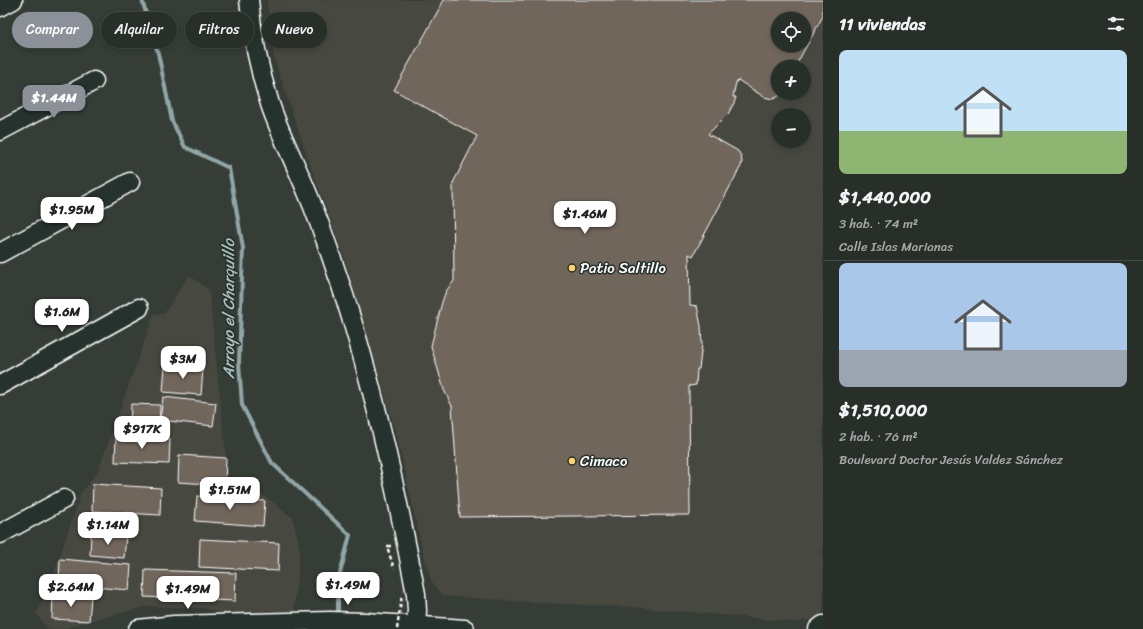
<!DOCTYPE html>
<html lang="es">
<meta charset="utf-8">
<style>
:root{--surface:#282e28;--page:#303630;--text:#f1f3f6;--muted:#a5a8a8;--line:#444a45;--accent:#8c9099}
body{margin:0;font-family:Sriracha,sans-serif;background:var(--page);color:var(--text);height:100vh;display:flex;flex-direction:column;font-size:15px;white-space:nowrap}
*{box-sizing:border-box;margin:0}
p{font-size:13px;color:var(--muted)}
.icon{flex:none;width:22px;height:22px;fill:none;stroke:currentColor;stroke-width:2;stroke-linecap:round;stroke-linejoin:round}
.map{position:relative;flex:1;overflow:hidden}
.side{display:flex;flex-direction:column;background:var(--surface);width:320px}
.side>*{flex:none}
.top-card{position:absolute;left:12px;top:12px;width:380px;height:36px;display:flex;gap:8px}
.tools{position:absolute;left:771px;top:12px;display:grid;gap:8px}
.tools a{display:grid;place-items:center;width:40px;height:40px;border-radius:50%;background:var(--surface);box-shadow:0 2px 6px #0003,0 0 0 1px var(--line);font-size:20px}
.price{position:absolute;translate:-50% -34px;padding:0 9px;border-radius:8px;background:#fff;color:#222;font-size:13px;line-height:26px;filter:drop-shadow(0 1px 2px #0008)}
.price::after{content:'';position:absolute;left:50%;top:24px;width:12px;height:9px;margin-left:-6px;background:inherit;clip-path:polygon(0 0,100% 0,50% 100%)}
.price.active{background:var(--accent);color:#fff}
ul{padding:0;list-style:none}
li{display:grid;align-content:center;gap:8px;height:212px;padding:0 16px}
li+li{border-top:1px solid var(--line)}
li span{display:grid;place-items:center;height:124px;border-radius:8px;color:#555}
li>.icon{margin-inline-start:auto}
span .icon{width:72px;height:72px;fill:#fffc;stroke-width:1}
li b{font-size:17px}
h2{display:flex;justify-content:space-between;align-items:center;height:48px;padding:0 16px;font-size:17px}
.chip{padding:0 14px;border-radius:18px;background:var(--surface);box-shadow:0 2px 6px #0003,0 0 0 1px var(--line);font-size:14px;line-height:36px}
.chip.active{background:var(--accent);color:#fff}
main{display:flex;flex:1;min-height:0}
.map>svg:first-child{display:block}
.built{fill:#474941;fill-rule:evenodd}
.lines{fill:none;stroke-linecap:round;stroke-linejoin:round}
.stream{stroke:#91a6a7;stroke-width:4}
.building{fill:#71665c;stroke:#fff;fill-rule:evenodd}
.minor-casing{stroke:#fff;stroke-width:21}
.path{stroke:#fff;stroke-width:2.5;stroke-dasharray:4 3;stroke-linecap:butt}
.minor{stroke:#26332d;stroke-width:18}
.path-bridge{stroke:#fff;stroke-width:2.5;stroke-dasharray:4 3;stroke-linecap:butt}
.poi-dot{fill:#ffd166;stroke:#26332d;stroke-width:1.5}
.labels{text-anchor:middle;stroke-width:3;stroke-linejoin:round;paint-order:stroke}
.poi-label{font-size:15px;fill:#fff;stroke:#26332d;text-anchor:start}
.water-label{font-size:16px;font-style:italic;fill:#acbcbd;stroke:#26332d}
</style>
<main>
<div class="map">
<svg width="823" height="629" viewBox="0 0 823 629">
<rect width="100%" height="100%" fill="#353d36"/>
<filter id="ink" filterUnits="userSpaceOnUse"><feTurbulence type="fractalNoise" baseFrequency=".025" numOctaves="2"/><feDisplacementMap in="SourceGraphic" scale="8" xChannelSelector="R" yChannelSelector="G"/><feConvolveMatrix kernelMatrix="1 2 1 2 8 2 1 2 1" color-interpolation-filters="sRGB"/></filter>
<g filter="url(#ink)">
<g class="built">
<path d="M267 0H823V612L821 614 810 620 796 622 633 607 542 603 444 596 437 590 431 580 422 548 397 436 343 253 309 162 274 58ZM778 19H804V45H778ZM778 67H804V93H778ZM778 115H804V141H778Z"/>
<path d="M189 275 209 290 228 478 244 480 293 518 300 550 294 611 226 615 205 608 148 606 89 621 63 629H48L36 614 51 582 81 493 98 471 154 314H164Z"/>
</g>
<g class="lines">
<path class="stream" d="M142 0 158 53 172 121 185 147 229 168 243 248 239 363 242 405 272 463 350 535 338 581V611"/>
</g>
<g class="building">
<path d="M444 0H823V16L795 67H778V93H781L780 95 777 97 773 99 764 97 738 80 736 82 733 97H736L734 103 728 114 708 134 738 151 741 156 742 162 741 166 693 256 689 254 690 305 697 306 701 326 702 344 699 369H697L696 385 689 386 690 515 460 517 452 406 444 390 431 346 442 302 446 291 454 281 453 183 477 136 394 90ZM778 19H804V45H778Z"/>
<path d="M165 366 203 369 201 395 163 392Z"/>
<path d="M163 397 216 403 213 426 160 420Z"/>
<path d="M131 404 160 405 159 428 130 427Z"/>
<path d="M116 437 170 439 169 464 115 462Z"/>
<path d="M179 455 226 458 225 485 178 482Z"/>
<path d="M93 484 161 488 160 515 92 511Z"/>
<path d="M197 496 265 501 263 526 195 521Z"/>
<path d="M91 534 126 536 124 558 90 555Z"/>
<path d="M200 539 279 543 278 571 199 567Z"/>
<path d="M60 559 131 565 129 590 59 584Z"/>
<path d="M145 570 236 573 235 601 144 597Z"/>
<path d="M53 596 91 597 89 621 52 619Z"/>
</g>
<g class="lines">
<g class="minor-casing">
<g id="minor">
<path d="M249 0C252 35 259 70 270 104 280 134 295 163 307 192 317 216 326 241 334 265 371 372 395 484 416 594L417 611 416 626"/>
<path d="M0 7 13 0"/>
<path d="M0 131 94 81"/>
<path d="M0 253 130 182"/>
<path d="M0 385 139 308"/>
<path d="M0 534 64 499"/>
<path d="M138 629 174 625 330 621 365 622 465 629"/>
<path d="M818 629 823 625"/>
</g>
</g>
<path class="path" d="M391 546H387L394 569"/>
<use href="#minor" class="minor"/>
<path class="path-bridge" d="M397 629 402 595"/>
</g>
</g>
<g class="poi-dot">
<circle cx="572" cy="268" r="4"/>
<circle cx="572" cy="461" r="4"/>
</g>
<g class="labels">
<g class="poi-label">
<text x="580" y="273">Patio Saltillo</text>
<text x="580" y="466">Cimaco</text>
</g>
<g class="water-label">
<text transform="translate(228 309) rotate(-90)" y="6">Arroyo el Charquillo</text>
</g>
</g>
</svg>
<div class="tools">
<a><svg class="icon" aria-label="locate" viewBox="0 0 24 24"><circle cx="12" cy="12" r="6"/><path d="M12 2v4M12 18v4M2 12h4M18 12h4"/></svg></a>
<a>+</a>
<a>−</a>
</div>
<b class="price active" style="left:54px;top:119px">$1.44M</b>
<b class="price" style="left:72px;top:231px">$1.95M</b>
<b class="price" style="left:585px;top:235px">$1.46M</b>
<b class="price" style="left:62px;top:333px">$1.6M</b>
<b class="price" style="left:183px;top:380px">$3M</b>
<b class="price" style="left:142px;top:450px">$917K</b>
<b class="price" style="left:230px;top:511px">$1.51M</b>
<b class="price" style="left:108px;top:546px">$1.14M</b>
<b class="price" style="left:348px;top:606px">$1.49M</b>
<b class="price" style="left:71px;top:608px">$2.64M</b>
<b class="price" style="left:188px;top:610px">$1.49M</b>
<div class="top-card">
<a class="chip active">Comprar</a>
<a class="chip">Alquilar</a>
<a class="chip">Filtros</a>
<a class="chip">Nuevo</a>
</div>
</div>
<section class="side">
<h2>11 viviendas<svg class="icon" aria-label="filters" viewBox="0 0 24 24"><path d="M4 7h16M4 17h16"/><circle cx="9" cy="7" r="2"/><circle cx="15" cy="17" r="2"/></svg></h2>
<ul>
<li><span style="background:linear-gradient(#bfe0f5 65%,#8fb573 0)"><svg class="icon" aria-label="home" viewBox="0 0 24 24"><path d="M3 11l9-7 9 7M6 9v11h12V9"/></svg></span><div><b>$1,440,000</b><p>3 hab. · 74 m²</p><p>Calle Islas Marianas</p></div></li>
<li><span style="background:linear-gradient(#a9c7e8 70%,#9aa5b1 0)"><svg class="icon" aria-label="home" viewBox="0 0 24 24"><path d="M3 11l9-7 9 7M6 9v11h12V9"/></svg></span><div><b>$1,510,000</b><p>2 hab. · 76 m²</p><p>Boulevard Doctor Jesús Valdez Sánchez</p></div></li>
</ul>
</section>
</main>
